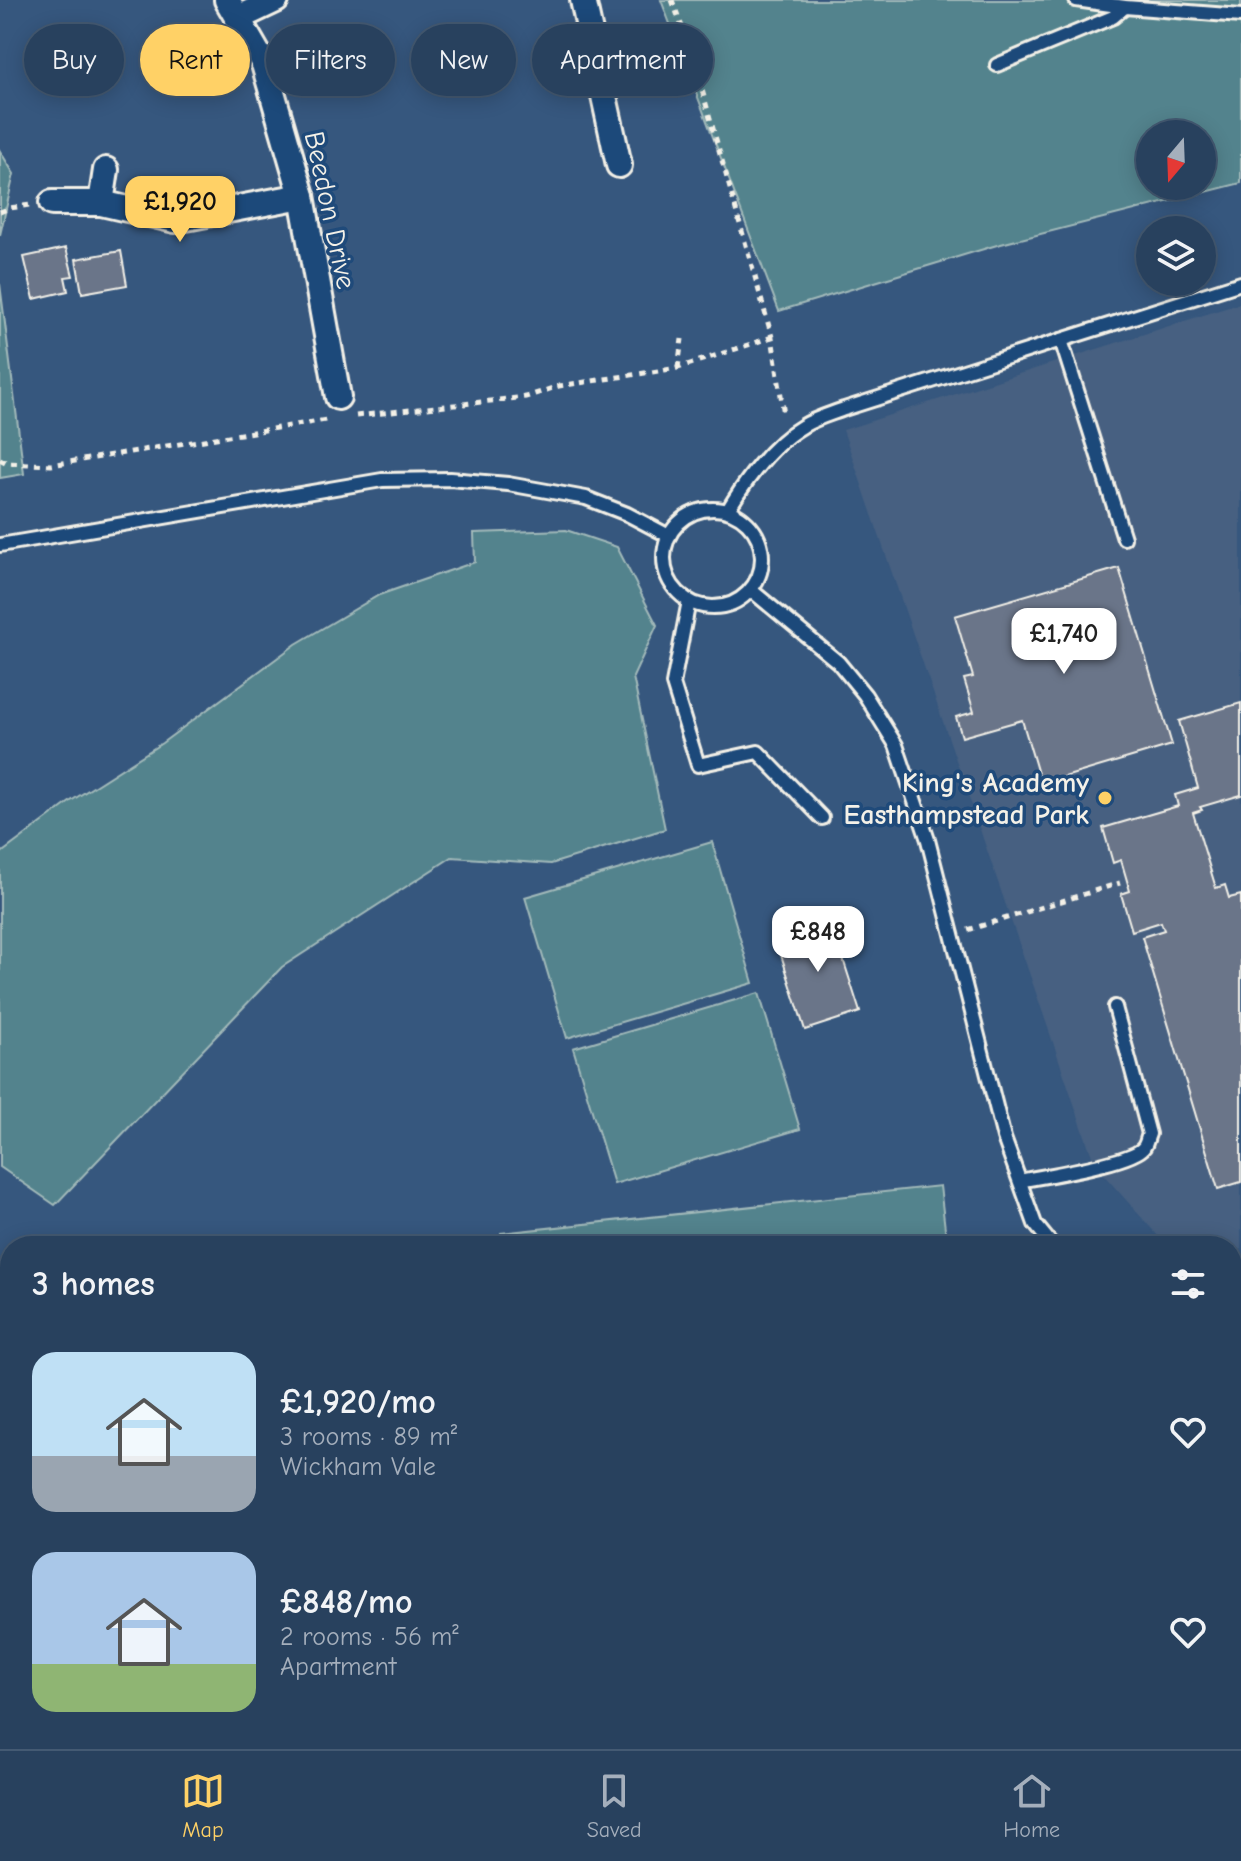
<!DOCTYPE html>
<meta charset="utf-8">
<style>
:root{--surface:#28415e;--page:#344c67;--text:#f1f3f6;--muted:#a5afbc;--line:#445a73;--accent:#ffd166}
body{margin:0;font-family:"Comic Neue",sans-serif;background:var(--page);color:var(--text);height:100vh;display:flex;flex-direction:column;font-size:30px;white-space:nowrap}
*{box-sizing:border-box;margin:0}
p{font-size:26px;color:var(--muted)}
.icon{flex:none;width:44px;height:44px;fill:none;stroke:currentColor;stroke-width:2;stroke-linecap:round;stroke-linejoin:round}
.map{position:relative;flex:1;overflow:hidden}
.sheet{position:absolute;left:0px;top:1236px;width:1242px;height:514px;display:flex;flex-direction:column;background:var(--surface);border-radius:32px 32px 0 0;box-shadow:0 4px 20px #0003,0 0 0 2px var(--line)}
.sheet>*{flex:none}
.banner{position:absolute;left:24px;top:24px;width:800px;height:72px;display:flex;gap:16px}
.needle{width:52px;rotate:199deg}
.tools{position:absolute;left:1136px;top:120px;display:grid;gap:16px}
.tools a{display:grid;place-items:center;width:80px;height:80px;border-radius:50%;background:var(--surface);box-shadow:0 4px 20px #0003,0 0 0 2px var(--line);font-size:40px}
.price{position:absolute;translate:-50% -68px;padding:0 18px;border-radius:16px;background:#fff;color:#222;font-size:26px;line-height:52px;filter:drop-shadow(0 2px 4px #0008)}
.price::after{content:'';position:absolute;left:50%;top:48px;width:24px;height:18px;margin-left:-12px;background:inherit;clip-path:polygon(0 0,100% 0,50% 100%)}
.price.selected{background:var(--accent);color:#111}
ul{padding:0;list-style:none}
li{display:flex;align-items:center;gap:24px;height:200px;padding:0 32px}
li span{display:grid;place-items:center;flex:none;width:224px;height:160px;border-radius:24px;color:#555}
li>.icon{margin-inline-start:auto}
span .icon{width:96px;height:96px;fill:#fffc;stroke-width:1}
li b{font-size:34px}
h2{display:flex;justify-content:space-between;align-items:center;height:96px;padding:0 32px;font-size:34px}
.tag{padding:0 28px;border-radius:36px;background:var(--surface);box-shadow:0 4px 20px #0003,0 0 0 2px var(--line);font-size:28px;line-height:72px}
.tag.selected{background:var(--accent);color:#111}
.dock{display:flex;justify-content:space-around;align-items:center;height:112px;border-top:2px solid var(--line);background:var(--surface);font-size:22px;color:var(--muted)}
.dock a{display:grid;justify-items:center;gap:4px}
.dock .selected{color:var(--accent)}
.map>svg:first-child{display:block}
.built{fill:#466081}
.green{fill:#52838d;stroke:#a3baba;stroke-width:2;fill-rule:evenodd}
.building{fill:#6a7489;stroke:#f4f1e8;stroke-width:2}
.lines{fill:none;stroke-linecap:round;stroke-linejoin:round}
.lane-casing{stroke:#f4f1e8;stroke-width:18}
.street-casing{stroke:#f4f1e8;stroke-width:30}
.path{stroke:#f4f1e8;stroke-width:5;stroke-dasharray:6 6;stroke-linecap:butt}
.lane{stroke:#1f4a7a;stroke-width:12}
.street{stroke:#1f4a7a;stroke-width:24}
.poi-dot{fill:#ffd166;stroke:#1f4a7a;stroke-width:3}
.labels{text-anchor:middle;stroke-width:7;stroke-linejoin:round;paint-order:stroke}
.street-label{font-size:28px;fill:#f4f1e8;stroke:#1f4a7a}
.poi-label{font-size:28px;font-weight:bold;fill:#f4f1e8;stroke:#1f4a7a;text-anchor:end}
</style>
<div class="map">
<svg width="1241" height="1749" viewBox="0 0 1241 1749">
<rect width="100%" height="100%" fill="#36577e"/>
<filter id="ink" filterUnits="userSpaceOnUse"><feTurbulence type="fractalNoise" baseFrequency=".0125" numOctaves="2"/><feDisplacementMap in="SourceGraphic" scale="16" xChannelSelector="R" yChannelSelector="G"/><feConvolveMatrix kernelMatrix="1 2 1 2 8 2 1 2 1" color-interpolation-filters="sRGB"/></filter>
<g filter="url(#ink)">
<path class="built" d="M1241 303V1331L1232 1320V1246H1167L1095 1165 843 430Z"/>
<g class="green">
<path d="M661 0H1241V183L997 245 779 311ZM1150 134H1202V186H1150Z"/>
<path d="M0 151 14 174 0 235Z"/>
<path d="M0 284 24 474 0 478Z"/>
<path d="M566 530 617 547 657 625 633 677 665 829 551 864 452 857 282 967 55 1205 0 1167V854L71 801 162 743 296 644 379 595 475 562 474 533Z"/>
<path d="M712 842 753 983 567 1038 525 897Z"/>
<path d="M759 993 800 1129 614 1184 573 1048Z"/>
<path d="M940 1186 947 1246H502L501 1233Z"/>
</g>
<g class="building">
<path d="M66 248 73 276 65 277 68 291 34 299 24 257Z"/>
<path d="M121 251 127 285 82 293 76 259Z"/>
<path d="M1119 568 1172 745 1041 784 1022 720 962 737 956 717 974 712 964 679 973 677 955 616Z"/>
<path d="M1241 703V795L1200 807 1202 810 1193 813 1216 888 1225 885 1229 898 1241 895V1182L1218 1189 1142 937 1164 930 1161 922 1132 931 1121 894 1130 891 1121 860 1113 863 1103 828 1178 806 1175 795 1198 788 1179 721Z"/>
<path d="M830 918 860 1012 805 1030 775 936Z"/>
</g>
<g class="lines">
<g class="lane-casing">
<g id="lane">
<path d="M1076 0 1125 7 1241 16"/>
<path d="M997 65 1113 17 1125 7"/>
<path d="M1061 340 1124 538"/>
<circle cx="713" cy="558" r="49"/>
<path d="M728 510C746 480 772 444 803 426 816 418 831 414 844 409L1241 283"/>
<path d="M0 545 382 480 450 479 508 484 586 498 627 514 669 536"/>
<path d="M751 590 838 662 865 695 896 745 928 840 1004 1138 1035 1224 1053 1246"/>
<path d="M689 601 673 684 698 765 758 752 822 818"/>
<path d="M1020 1181C1043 1176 1133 1163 1144 1147 1147 1143 1147 1138 1149 1134L1115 1007"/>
<path d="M1232 1396 1241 1403"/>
<path d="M499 1740V1749"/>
</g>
</g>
<g class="street-casing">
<g id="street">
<path d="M227 0 264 64 302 196 338 397"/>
<path d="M583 0 619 165"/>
<path d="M238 18 276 0"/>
<path d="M52 203H101L175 220 302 196"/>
<path d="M101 203 106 170"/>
<path d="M1232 1637 1241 1638"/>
<path d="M0 1723 10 1722"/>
<path d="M296 1740V1749"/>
<path d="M619 1740 620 1749"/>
<path d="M1047 1740 1049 1749"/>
</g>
</g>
<g class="path">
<path d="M672 0 691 51 772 337 784 415"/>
<path d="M0 212 10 208 30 205"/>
<path d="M678 368 682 339"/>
<path d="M356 416 526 397 559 386 678 368 772 337"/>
<path d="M0 459 7 463 51 465 326 420"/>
<path d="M968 930 1120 883"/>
<path d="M1232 1500 1241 1499"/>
<path d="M0 1616 10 1615"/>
<path d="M516 1746 594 1743"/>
</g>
<use href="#lane" class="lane"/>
<use href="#street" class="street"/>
</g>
</g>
<circle class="poi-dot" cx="1105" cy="798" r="8"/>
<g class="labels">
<g class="street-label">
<text transform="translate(331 210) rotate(78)" y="10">Beedon Drive</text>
</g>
<g class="poi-label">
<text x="1089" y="792">King's Academy<tspan x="1089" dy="32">Easthampstead Park</tspan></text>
</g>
</g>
</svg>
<div class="tools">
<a><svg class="needle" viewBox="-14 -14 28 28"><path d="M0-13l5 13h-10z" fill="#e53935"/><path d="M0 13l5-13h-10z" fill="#a5afbc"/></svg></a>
<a><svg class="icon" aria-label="layers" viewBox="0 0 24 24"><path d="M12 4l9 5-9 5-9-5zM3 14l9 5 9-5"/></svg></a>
</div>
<b class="price selected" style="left:180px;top:244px">£1,920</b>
<b class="price" style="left:1064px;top:676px">£1,740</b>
<b class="price" style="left:818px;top:974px">£848</b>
<div class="banner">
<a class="tag">Buy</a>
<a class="tag selected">Rent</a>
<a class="tag">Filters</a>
<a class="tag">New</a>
<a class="tag">Apartment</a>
</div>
<section class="sheet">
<h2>3 homes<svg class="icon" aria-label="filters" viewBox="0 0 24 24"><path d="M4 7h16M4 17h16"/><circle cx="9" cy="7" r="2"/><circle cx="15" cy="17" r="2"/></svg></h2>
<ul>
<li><span style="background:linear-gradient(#bfe0f5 65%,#9aa5b1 0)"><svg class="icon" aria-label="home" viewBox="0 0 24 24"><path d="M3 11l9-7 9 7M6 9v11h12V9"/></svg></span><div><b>£1,920/mo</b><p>3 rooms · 89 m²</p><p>Wickham Vale</p></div><svg class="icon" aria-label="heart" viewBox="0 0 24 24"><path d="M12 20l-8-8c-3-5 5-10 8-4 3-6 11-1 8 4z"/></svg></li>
<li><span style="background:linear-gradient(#a9c7e8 70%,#8fb573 0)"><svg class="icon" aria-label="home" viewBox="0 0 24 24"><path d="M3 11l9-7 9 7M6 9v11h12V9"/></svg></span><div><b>£848/mo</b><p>2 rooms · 56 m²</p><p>Apartment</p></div><svg class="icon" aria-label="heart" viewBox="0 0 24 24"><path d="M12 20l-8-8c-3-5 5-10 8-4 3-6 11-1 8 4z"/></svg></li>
</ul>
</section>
</div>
<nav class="dock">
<a class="selected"><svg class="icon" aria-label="map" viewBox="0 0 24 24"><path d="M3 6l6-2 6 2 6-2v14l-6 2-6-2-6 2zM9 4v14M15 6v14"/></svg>Map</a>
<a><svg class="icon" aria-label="saved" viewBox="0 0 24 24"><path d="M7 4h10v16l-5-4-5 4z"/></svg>Saved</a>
<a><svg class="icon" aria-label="home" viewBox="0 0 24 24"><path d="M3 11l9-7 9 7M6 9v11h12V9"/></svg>Home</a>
</nav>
